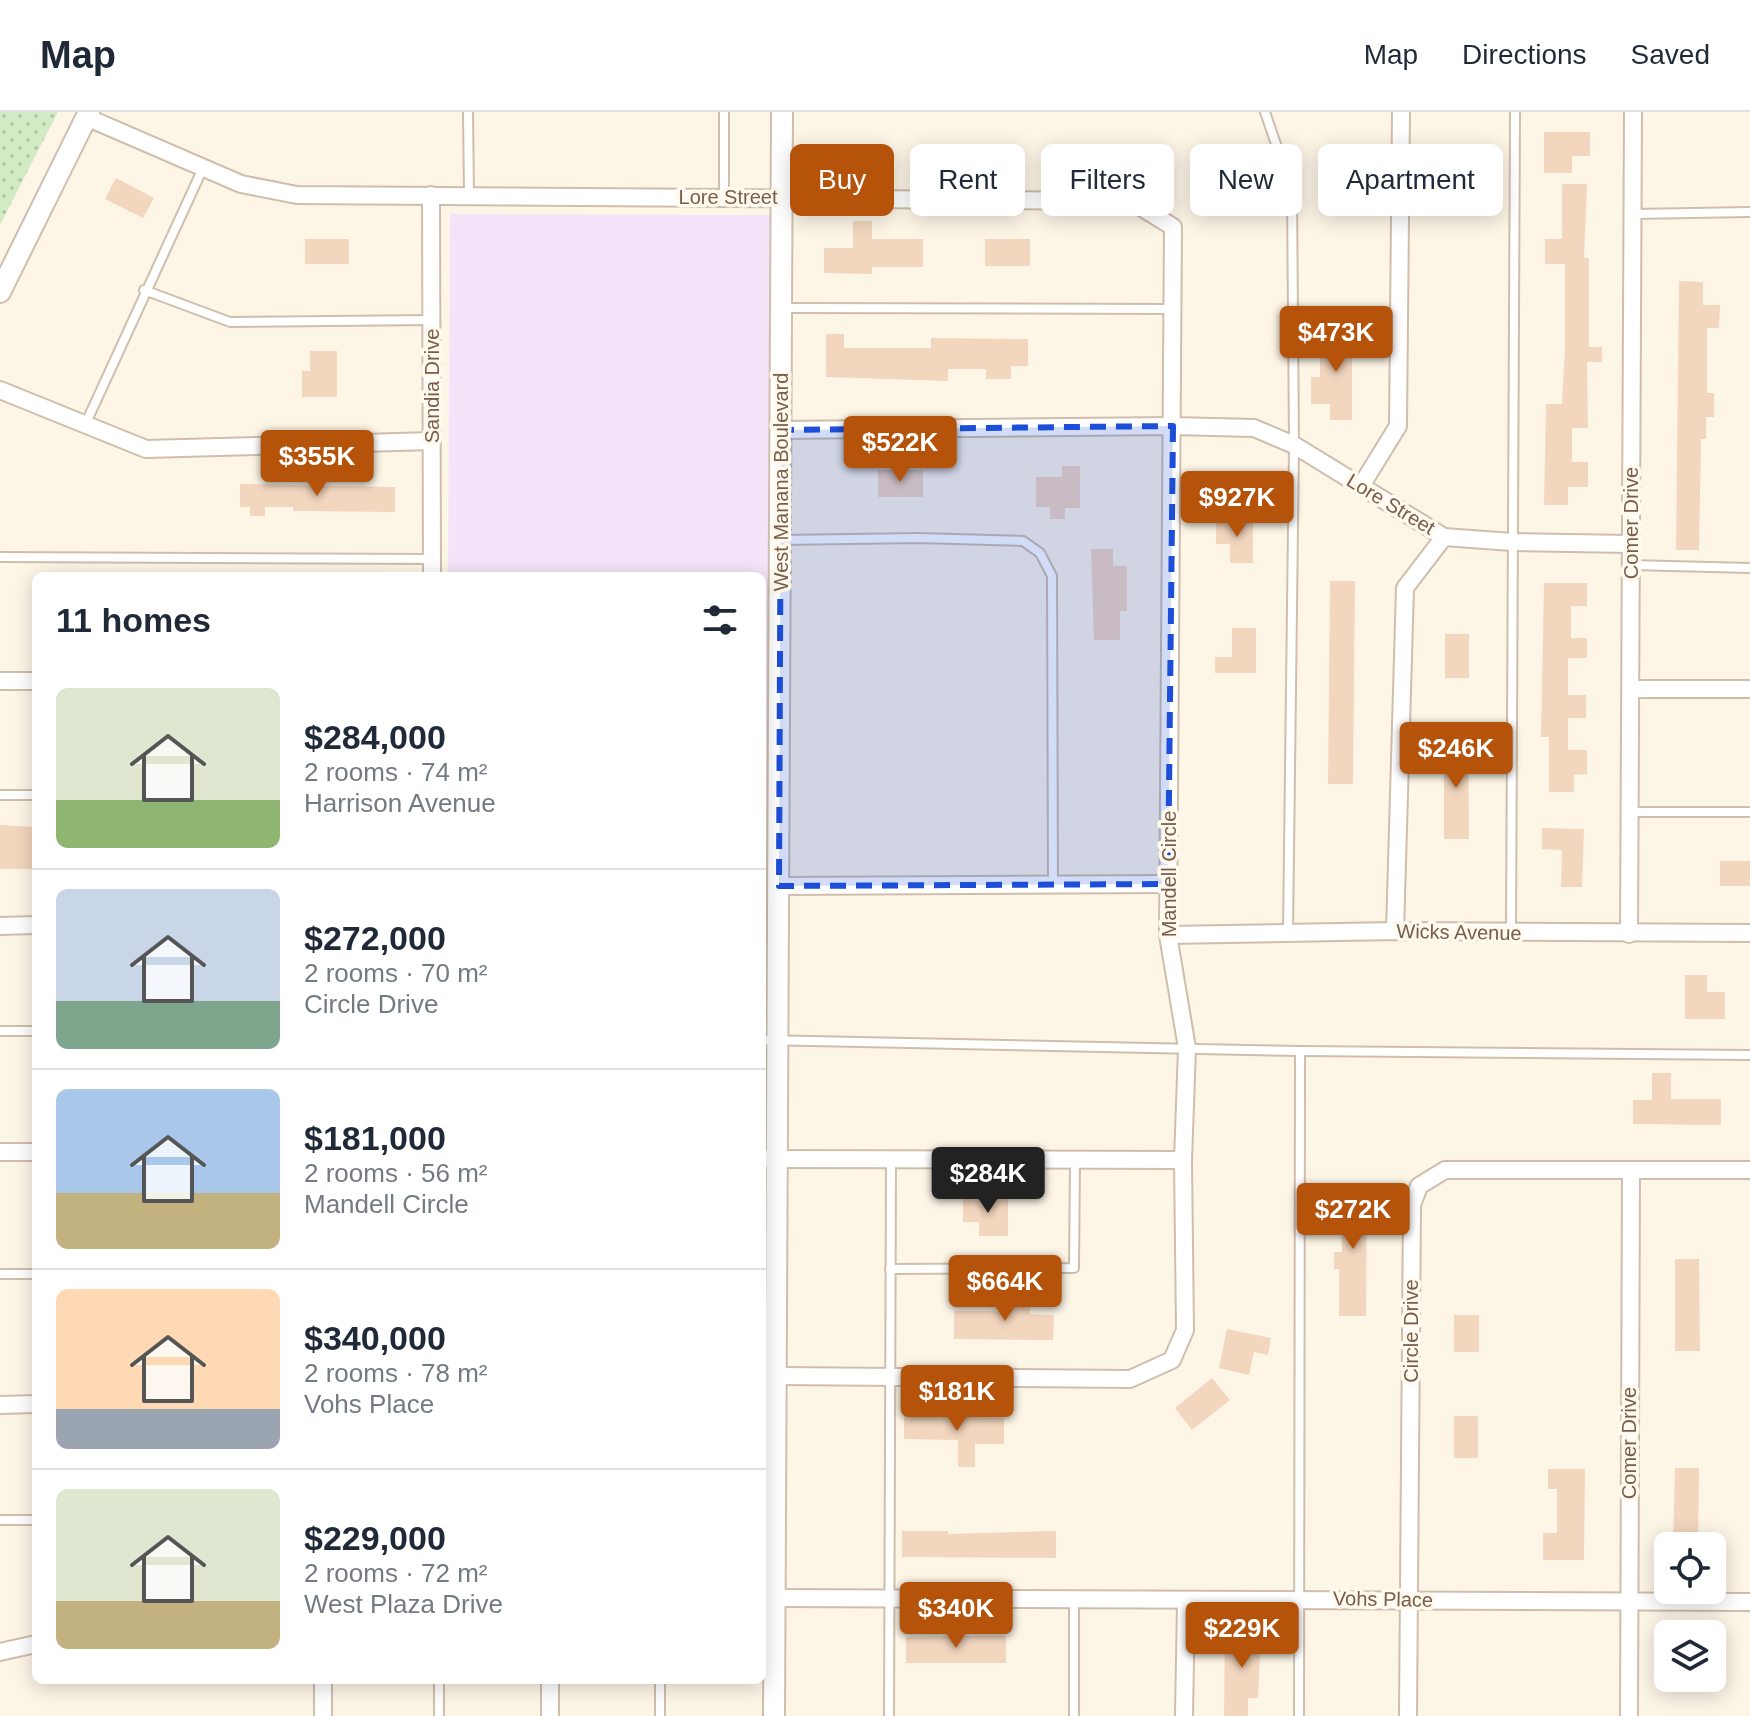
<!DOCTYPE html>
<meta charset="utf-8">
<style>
:root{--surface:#fff;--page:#f2f2f3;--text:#1f2937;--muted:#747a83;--line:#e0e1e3;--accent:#b45309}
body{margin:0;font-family:Arial,sans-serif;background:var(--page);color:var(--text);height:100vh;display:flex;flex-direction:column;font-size:30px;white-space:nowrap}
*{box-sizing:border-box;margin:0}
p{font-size:26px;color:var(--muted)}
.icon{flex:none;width:44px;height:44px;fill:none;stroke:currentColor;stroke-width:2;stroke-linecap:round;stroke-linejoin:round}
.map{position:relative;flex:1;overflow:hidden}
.details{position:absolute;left:32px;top:460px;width:734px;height:1112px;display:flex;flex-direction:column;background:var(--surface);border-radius:12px;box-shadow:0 4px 20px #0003}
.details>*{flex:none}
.top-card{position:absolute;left:790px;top:32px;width:760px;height:72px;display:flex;gap:16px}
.buttons{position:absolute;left:1654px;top:1420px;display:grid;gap:16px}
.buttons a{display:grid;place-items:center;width:72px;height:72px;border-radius:12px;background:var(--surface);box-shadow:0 4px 20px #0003;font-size:40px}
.price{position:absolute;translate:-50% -68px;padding:0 18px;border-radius:8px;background:var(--accent);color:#fff;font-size:26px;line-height:52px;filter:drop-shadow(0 2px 4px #0008)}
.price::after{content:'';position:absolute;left:50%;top:48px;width:24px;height:18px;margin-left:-12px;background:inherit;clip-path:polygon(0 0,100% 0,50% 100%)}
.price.current{background:#222;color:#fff}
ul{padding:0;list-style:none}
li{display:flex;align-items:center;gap:24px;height:200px;padding:0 24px}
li+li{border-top:2px solid var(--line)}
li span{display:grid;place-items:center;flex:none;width:224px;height:160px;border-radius:12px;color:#555}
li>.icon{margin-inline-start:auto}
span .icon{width:96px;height:96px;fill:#fffc;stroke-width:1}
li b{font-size:34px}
h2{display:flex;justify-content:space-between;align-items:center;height:96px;padding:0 24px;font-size:34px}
.pill{padding:0 28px;border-radius:12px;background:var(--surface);box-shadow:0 4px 20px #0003;font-size:28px;line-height:72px}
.pill.current{background:var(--accent);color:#fff}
header{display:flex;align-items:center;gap:48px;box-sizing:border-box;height:112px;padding:0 40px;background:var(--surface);border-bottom:2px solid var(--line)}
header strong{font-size:38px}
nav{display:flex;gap:44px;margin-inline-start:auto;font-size:28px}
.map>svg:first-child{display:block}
.education{fill:#f3e4f9}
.grass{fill:url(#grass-dots)}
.building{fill:#f3d6be}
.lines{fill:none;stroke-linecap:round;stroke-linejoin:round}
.service-casing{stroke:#cfbeac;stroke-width:12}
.minor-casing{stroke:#cfbeac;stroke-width:20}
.tertiary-casing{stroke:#cfbeac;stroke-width:24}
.service{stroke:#fff;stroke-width:8}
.minor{stroke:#fff;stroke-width:16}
.tertiary{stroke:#fff;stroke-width:20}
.marked{fill:#1d4ed8;fill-opacity:0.2;stroke:#1d4ed8;stroke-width:6;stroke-dasharray:16 10;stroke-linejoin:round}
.labels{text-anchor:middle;stroke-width:7;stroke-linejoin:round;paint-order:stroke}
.street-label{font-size:20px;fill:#785d4a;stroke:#fff9ee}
</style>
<header>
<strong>Map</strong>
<nav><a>Map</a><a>Directions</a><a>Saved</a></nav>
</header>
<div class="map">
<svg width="1750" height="1604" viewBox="0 0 1750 1604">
<defs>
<pattern id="grass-dots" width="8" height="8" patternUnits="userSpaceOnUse" patternTransform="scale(2)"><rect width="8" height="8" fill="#d2ebc5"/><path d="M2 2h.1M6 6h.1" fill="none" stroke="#afc2a2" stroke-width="1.8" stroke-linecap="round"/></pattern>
</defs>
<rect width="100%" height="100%" fill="#fdf6e7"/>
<path class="education" d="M450 102 770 103 766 924H762V464H448Z"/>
<path class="grass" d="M0 0H58L0 113Z"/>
<g class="building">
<path d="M1544 20H1590V44H1572V61H1544Z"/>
<path d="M116 66 154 86 143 106 105 87Z"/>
<path d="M1562 72H1587L1584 146H1589V235H1602V250H1587L1588 316H1572V350H1588V375H1568V393H1544L1546 292H1562L1565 235V152H1545V127H1562Z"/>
<path d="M853 109H872V127H923V155H872V162L824 161V136H853Z"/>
<rect x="305" y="127" width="44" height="25"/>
<rect x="985" y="127" width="45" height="27"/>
<path d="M1679 169 1703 170V193H1720L1719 216H1707V281H1714V305H1706V327H1701L1699 438H1676Z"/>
<path d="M1320 219H1357V241H1352V308H1330V292H1311V265H1320Z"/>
<path d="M826 222H844V236H931V226L1028 227V254H1011V267H986V257H948V269L826 265Z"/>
<path d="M310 239H337V285H302V259H310Z"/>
<path d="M1062 354H1080V396H1065V407H1050V395H1036V365H1062Z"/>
<rect x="878" y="358" width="45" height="27"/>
<path d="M240 372 395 375V400L293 399V395H265V404H250V395H240Z"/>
<path d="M1216 408H1253V451H1230V432H1216Z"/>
<path d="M1091 437H1113V454H1127V499H1120V528H1094Z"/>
<path d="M1330 469H1355L1353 672H1328Z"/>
<path d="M1544 471H1587V494H1571V526H1587V546H1568V583H1586V606H1568V638H1587V662L1574 663V680H1549V625H1541Z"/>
<path d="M1232 516H1256V561H1215V545H1232Z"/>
<rect x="1445" y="522" width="24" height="44"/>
<path d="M1444 628H1468L1469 727H1444Z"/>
<path d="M0 713 36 715V757H0Z"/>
<path d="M1542 716 1584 717 1582 775H1561L1562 738 1542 737Z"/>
<rect x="1720" y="749" width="30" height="25"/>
<path d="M1685 863H1707V880H1725V907H1685Z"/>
<path d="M1652 961H1671V987H1721V1013L1633 1012V988H1652Z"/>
<path d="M1341 1071H1367L1366 1204H1339V1157H1334V1140H1342Z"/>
<path d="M963 1085H1008V1124H979V1110H963Z"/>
<path d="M1675 1147H1699L1700 1239H1675Z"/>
<path d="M1008 1182 1030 1183V1202L1054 1203 1053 1228 954 1227V1199H1008Z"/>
<rect x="1454" y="1203" width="25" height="37"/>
<path d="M1227 1217 1271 1226 1268 1243 1254 1240 1249 1263 1219 1256Z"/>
<path d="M1212 1266 1230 1288 1192 1318 1175 1296Z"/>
<path d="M904 1303 1004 1306V1332H975V1355H958V1328L904 1327Z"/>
<rect x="1454" y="1304" width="24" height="42"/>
<path d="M1675 1356H1699L1698 1434H1673Z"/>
<path d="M1548 1357H1585L1584 1448H1543V1421H1557V1377H1548Z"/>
<path d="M902 1419H948V1422L1056 1419V1446L902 1445Z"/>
<path d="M1225 1519 1267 1520 1266 1540H1260L1258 1586H1248V1604H1224Z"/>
<path d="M961 1524H1006V1551H906V1525Z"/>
</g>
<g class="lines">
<g class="service-casing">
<g id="service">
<path d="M468 0 469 83"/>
<path d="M1265 0 1292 79 1294 333 1288 821"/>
<path d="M724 85V0"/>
<path d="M1633 102 1750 100"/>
<path d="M144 178 230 210 432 208"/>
<path d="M782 196 1173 197"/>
<path d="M85 313 203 56"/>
<path d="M782 428 918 426 1023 429 1040 441 1052 464 1053 772"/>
<path d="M0 445 432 447"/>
<path d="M1631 453 1750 456"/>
<path d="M0 683H36"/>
<path d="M1632 700H1750"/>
<path d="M1511 820 1515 0"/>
<path d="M0 919H36"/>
<path d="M762 928 1300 939 1750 943"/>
<path d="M890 1157 1074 1156 1075 1048"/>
<path d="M0 1162H36"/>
<path d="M0 1408H36"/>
<path d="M439 1604V1568"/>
<path d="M660 1604V1568"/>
<path d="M889 1604 891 1048"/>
<path d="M1074 1604V1488"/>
<path d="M1299 1604 1300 939"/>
</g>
</g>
<g class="minor-casing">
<g id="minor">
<path d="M86 5 241 72 297 83 1131 89 1173 115 1168 823 1187 936 1183 1048 1185 1218 1172 1248 1130 1267 778 1264"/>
<path d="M431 83 432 464"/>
<path d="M0 278 146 337 432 329"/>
<path d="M781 318 1173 314 1254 316 1294 333 1444 425 1512 430 1630 432"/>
<path d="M1361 374 1398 314 1401 0"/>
<path d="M0 569H36"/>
<path d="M1631 577H1750"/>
<path d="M779 774 1168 772"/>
<path d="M0 814 36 813"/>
<path d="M1395 819 1405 476 1444 425"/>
<path d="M1629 822 1633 0"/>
<path d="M1168 823 1395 819 1750 821"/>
<path d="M0 1040H36"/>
<path d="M762 1047 1183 1048"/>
<path d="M0 1293 36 1292"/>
<path d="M776 1486 1750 1490"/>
<path d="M0 1540 36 1532"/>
<path d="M323 1568V1604"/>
<path d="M550 1604V1568"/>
<path d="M1184 1604 1186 1490"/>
<path d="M1408 1604 1412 1093 1419 1074 1445 1058H1750"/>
<path d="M1629 1604 1631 1058"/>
</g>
</g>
<g class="tertiary-casing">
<g id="tertiary">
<path d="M0 180 89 0"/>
<path d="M774 1604 782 0"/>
</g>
</g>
<use href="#service" class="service"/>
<use href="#minor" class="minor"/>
<use href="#tertiary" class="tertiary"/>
</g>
<path class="marked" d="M1173 314 1168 772 779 774 781 318Z"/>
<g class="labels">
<g class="street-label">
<text x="728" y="92">Lore Street</text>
<text transform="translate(432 274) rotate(-90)" y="7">Sandia Drive</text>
<text transform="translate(781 370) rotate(-90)" y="7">West Manana Boulevard</text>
<text transform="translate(1391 392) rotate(31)" y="7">Lore Street</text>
<text transform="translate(1631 411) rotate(-90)" y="7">Comer Drive</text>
<text transform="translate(1169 762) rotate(-90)" y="7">Mandell Circle</text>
<text transform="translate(1459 820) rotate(1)" y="7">Wicks Avenue</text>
<text transform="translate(1411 1219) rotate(-90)" y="7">Circle Drive</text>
<text transform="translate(1629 1331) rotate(-90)" y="7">Comer Drive</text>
<text transform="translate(1383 1487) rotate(1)" y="7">Vohs Place</text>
</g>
</g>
</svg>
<div class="buttons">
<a><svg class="icon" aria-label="locate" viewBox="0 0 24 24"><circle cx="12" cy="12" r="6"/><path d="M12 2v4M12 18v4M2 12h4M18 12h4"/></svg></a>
<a><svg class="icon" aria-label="layers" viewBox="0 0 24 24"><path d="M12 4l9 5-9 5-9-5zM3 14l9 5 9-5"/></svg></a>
</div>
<b class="price" style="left:1336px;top:262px">$473K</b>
<b class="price" style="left:900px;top:372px">$522K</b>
<b class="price" style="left:317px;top:386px">$355K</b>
<b class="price" style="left:1237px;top:427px">$927K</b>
<b class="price" style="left:1456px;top:678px">$246K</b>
<b class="price current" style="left:988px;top:1103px">$284K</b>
<b class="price" style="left:1353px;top:1139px">$272K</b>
<b class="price" style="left:1005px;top:1211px">$664K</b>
<b class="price" style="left:957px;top:1321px">$181K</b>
<b class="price" style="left:956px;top:1538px">$340K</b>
<b class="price" style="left:1242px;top:1558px">$229K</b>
<div class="top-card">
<a class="pill current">Buy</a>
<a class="pill">Rent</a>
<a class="pill">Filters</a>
<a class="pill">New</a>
<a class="pill">Apartment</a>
</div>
<section class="details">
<h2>11 homes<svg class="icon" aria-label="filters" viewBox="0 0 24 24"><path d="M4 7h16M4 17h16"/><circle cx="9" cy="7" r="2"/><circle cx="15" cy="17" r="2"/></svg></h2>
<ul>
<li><span style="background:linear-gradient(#dfe7d0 70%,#8fb573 0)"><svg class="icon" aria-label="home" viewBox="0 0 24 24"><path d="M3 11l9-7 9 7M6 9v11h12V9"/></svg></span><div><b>$284,000</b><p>2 rooms · 74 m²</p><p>Harrison Avenue</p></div></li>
<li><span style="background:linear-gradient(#c9d6e8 70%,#7fa58c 0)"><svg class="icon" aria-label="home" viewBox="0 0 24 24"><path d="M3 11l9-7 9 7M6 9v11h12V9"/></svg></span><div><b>$272,000</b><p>2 rooms · 70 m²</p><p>Circle Drive</p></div></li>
<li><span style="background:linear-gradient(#a9c7e8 65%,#c2b280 0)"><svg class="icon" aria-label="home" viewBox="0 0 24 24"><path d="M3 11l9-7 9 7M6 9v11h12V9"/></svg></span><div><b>$181,000</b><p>2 rooms · 56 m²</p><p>Mandell Circle</p></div></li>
<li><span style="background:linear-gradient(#ffd9b3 75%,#9aa5b1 0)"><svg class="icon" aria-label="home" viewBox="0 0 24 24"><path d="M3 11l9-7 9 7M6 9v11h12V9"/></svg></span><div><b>$340,000</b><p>2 rooms · 78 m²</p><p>Vohs Place</p></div></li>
<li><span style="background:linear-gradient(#dfe7d0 70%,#c2b280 0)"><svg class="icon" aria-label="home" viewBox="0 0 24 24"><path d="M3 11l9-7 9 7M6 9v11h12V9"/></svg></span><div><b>$229,000</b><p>2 rooms · 72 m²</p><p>West Plaza Drive</p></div></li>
</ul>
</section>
</div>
